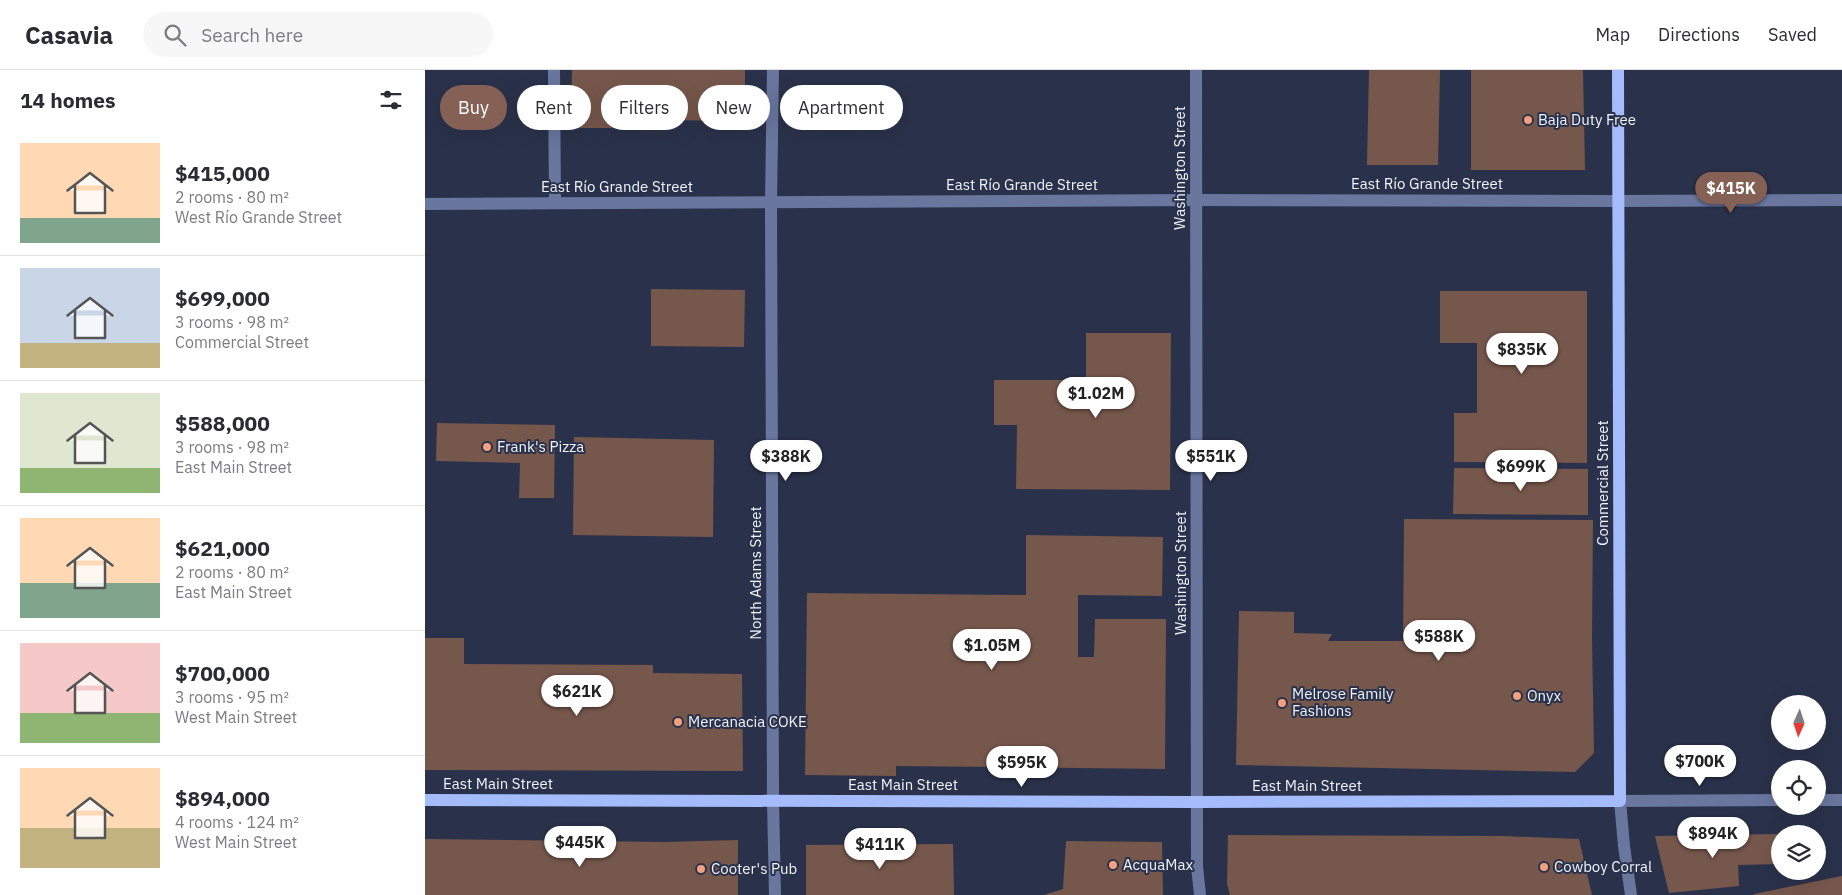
<!DOCTYPE html>
<meta charset="utf-8">
<style>
:root{--surface:#fff;--page:#f7f7f7;--text:#2b2b33;--muted:#7c7c81;--line:#e1e1e2;--accent:#856055}
body{margin:0;font-family:"IBM Plex Sans",sans-serif;background:var(--page);color:var(--text);height:100vh;display:flex;flex-direction:column;font-size:19px;white-space:nowrap}
*{box-sizing:border-box;margin:0}
p{font-size:16px;color:var(--muted)}
.icon{flex:none;width:28px;height:28px;fill:none;stroke:currentColor;stroke-width:2;stroke-linecap:round;stroke-linejoin:round}
.map{position:relative;flex:1;overflow:hidden}
.details{display:flex;flex-direction:column;background:var(--surface);width:425px}
.details>*{flex:none}
.top-card{position:absolute;left:15px;top:15px;width:475px;height:45px;display:flex;gap:10px}
.needle{width:32px;rotate:183deg}
.controls{position:absolute;left:1346px;top:625px;display:grid;gap:10px}
.controls a{display:grid;place-items:center;width:55px;height:55px;border-radius:50%;background:var(--surface);box-shadow:0 5px 20px #0002;font-size:25px}
.price{position:absolute;translate:-50% -42px;padding:0 11px;border-radius:18px;background:#fff;color:#222;font-size:16px;line-height:32px;filter:drop-shadow(0 1px 2px #0008)}
.price::after{content:'';position:absolute;left:50%;top:30px;width:15px;height:11px;margin-left:-8px;background:inherit;clip-path:polygon(0 0,100% 0,50% 100%)}
.price.selected{background:var(--accent);color:#fff}
ul{padding:0;list-style:none}
li{display:flex;align-items:center;gap:15px;height:125px;padding:0 20px}
li+li{border-top:1px solid var(--line)}
li span{display:grid;place-items:center;flex:none;width:140px;height:100px;border-radius:0px;color:#555}
li>.icon{margin-inline-start:auto}
span .icon{width:60px;height:60px;fill:#fffc;stroke-width:1}
li b{font-size:21px}
h2{display:flex;justify-content:space-between;align-items:center;height:60px;padding:0 20px;font-size:21px}
.tag{padding:0 18px;border-radius:22px;background:var(--surface);box-shadow:0 5px 20px #0002;font-size:18px;line-height:45px}
.tag.selected{background:var(--accent);color:#fff}
header{display:flex;align-items:center;gap:30px;box-sizing:border-box;height:70px;padding:0 25px;background:var(--surface);border-bottom:1px solid var(--line)}
header strong{font-size:24px}
nav{display:flex;gap:28px;margin-inline-start:auto;font-size:18px}
.search{width:350px;height:45px;background:var(--page);display:flex;align-items:center;gap:12px;box-sizing:border-box;padding:0 18px;border-radius:28px;color:var(--muted);font-size:19px}
main{display:flex;flex:1;min-height:0}
.map>svg:first-child{display:block}
.building{fill:#76574b}
.lines{fill:none;stroke-linecap:round;stroke-linejoin:round}
.minor{stroke:#69779f;stroke-width:12}
.major{stroke:#a4bbfc;stroke-width:12}
.poi-dot{fill:#f2a07f;stroke:#2a324b;stroke-width:2}
.labels{text-anchor:middle;stroke-width:4;stroke-linejoin:round;paint-order:stroke}
.poi-label{font-size:15px;fill:#eff3fc;stroke:#2a324b;text-anchor:start}
.street-label{font-size:15px;fill:#eff3fc;stroke:#2a324b}
</style>
<header>
<strong>Casavia</strong>
<div class="search"><svg class="icon" aria-label="search" viewBox="0 0 24 24"><circle cx="10" cy="10" r="6"/><path d="M15 15l6 6"/></svg>Search here</div>
<nav><a>Map</a><a>Directions</a><a>Saved</a></nav>
</header>
<main>
<section class="details">
<h2>14 homes<svg class="icon" aria-label="filters" viewBox="0 0 24 24"><path d="M4 7h16M4 17h16"/><circle cx="9" cy="7" r="2"/><circle cx="15" cy="17" r="2"/></svg></h2>
<ul>
<li><span style="background:linear-gradient(#ffd9b3 75%,#7fa58c 0)"><svg class="icon" aria-label="home" viewBox="0 0 24 24"><path d="M3 11l9-7 9 7M6 9v11h12V9"/></svg></span><div><b>$415,000</b><p>2 rooms · 80 m²</p><p>West Río Grande Street</p></div></li>
<li><span style="background:linear-gradient(#c9d6e8 75%,#c2b280 0)"><svg class="icon" aria-label="home" viewBox="0 0 24 24"><path d="M3 11l9-7 9 7M6 9v11h12V9"/></svg></span><div><b>$699,000</b><p>3 rooms · 98 m²</p><p>Commercial Street</p></div></li>
<li><span style="background:linear-gradient(#dfe7d0 75%,#8fb573 0)"><svg class="icon" aria-label="home" viewBox="0 0 24 24"><path d="M3 11l9-7 9 7M6 9v11h12V9"/></svg></span><div><b>$588,000</b><p>3 rooms · 98 m²</p><p>East Main Street</p></div></li>
<li><span style="background:linear-gradient(#ffd9b3 65%,#7fa58c 0)"><svg class="icon" aria-label="home" viewBox="0 0 24 24"><path d="M3 11l9-7 9 7M6 9v11h12V9"/></svg></span><div><b>$621,000</b><p>2 rooms · 80 m²</p><p>East Main Street</p></div></li>
<li><span style="background:linear-gradient(#f6c9c9 70%,#8fb573 0)"><svg class="icon" aria-label="home" viewBox="0 0 24 24"><path d="M3 11l9-7 9 7M6 9v11h12V9"/></svg></span><div><b>$700,000</b><p>3 rooms · 95 m²</p><p>West Main Street</p></div></li>
<li><span style="background:linear-gradient(#ffd9b3 60%,#c2b280 0)"><svg class="icon" aria-label="home" viewBox="0 0 24 24"><path d="M3 11l9-7 9 7M6 9v11h12V9"/></svg></span><div><b>$894,000</b><p>4 rooms · 124 m²</p><p>West Main Street</p></div></li>
</ul>
</section>
<div class="map">
<svg width="1417" height="825" viewBox="0 0 1417 825">
<rect width="100%" height="100%" fill="#2a324b"/>
<g class="building">
<path d="M147 0H320V51L230 50V58H146Z"/>
<path d="M944 0H1015L1013 95H942Z"/>
<path d="M1046 0H1158L1160 100H1046Z"/>
<path d="M226 219 320 220 319 277 226 276Z"/>
<path d="M1015 221H1162V393L1029 392V343H1052V273H1015Z"/>
<path d="M661 263H746L745 420 591 419 592 355H569V310H661Z"/>
<path d="M12 353 130 355 129 428H94L95 393 11 391Z"/>
<path d="M149 367 289 370 288 467 148 465Z"/>
<path d="M1029 398 1163 399V445L1028 444Z"/>
<path d="M979 449 1168 450 1167 568 1169 683 1150 702 811 695 814 541 869 542V563L907 564 903 571H978Z"/>
<path d="M601 465 738 467 737 526 653 525V587H669L670 549H741L740 699 471 696V706L380 705 382 523 601 525Z"/>
<path d="M0 568H39V594L228 595V603L317 604 318 701 0 700Z"/>
<path d="M1355 764V794L1313 795 1314 816 1244 823 1230 766Z"/>
<path d="M803 765 1077 766 1154 769 1167 825H805L802 814Z"/>
<path d="M0 769 239 772 313 770V825H0Z"/>
<path d="M641 771 737 772 738 825H619L638 819Z"/>
<path d="M528 774 529 825H381V775Z"/>
<path d="M1417 806V825H1329V824Z"/>
</g>
<g class="lines">
<g class="minor">
<path d="M129 0 130 133"/>
<path d="M348 0 346 132 348 730 350 825"/>
<path d="M771 0 772 796 775 825"/>
<path d="M0 134 772 130 1194 131 1417 130"/>
<path d="M1392 730H1417"/>
<path d="M1206 825 1199 776 1195 731 1355 730"/>
</g>
<path class="major" d="M0 730 772 732 1195 731 1193 0"/>
</g>
<g class="poi-dot">
<circle cx="1103" cy="50" r="5"/>
<circle cx="62" cy="377" r="5"/>
<circle cx="1092" cy="626" r="5"/>
<circle cx="857" cy="633" r="5"/>
<circle cx="253" cy="652" r="5"/>
<circle cx="688" cy="795" r="5"/>
<circle cx="1119" cy="797" r="5"/>
<circle cx="276" cy="799" r="5"/>
</g>
<g class="labels">
<g class="poi-label">
<text x="1113" y="55">Baja Duty Free</text>
<text x="72" y="382">Frank's Pizza</text>
<text x="867" y="629">Melrose Family<tspan x="867" dy="17">Fashions</tspan></text>
<text x="1102" y="631">Onyx</text>
<text x="263" y="657">Mercanacia COKE</text>
<text x="698" y="800">AcquaMax</text>
<text x="1129" y="802">Cowboy Corral</text>
<text x="286" y="804">Cooter's Pub</text>
</g>
<g class="street-label">
<text transform="translate(755 98) rotate(-90)" y="5">Washington Street</text>
<text x="1002" y="119">East Río Grande Street</text>
<text x="597" y="120">East Río Grande Street</text>
<text x="192" y="122">East Río Grande Street</text>
<text transform="translate(1178 413) rotate(-90)" y="5">Commercial Street</text>
<text transform="translate(331 503) rotate(-90)" y="5">North Adams Street</text>
<text transform="translate(756 503) rotate(-90)" y="5">Washington Street</text>
<text x="73" y="719">East Main Street</text>
<text x="478" y="720">East Main Street</text>
<text x="882" y="721">East Main Street</text>
</g>
</g>
</svg>
<div class="controls">
<a><svg class="needle" viewBox="-14 -14 28 28"><path d="M0-13l5 13h-10z" fill="#e53935"/><path d="M0 13l5-13h-10z" fill="#7c7c81"/></svg></a>
<a><svg class="icon" aria-label="locate" viewBox="0 0 24 24"><circle cx="12" cy="12" r="6"/><path d="M12 2v4M12 18v4M2 12h4M18 12h4"/></svg></a>
<a><svg class="icon" aria-label="layers" viewBox="0 0 24 24"><path d="M12 4l9 5-9 5-9-5zM3 14l9 5 9-5"/></svg></a>
</div>
<b class="price selected" style="left:1306px;top:144px">$415K</b>
<b class="price" style="left:1097px;top:305px">$835K</b>
<b class="price" style="left:671px;top:349px">$1.02M</b>
<b class="price" style="left:361px;top:412px">$388K</b>
<b class="price" style="left:786px;top:412px">$551K</b>
<b class="price" style="left:1096px;top:422px">$699K</b>
<b class="price" style="left:1014px;top:592px">$588K</b>
<b class="price" style="left:567px;top:601px">$1.05M</b>
<b class="price" style="left:152px;top:647px">$621K</b>
<b class="price" style="left:1275px;top:717px">$700K</b>
<b class="price" style="left:597px;top:718px">$595K</b>
<b class="price" style="left:1288px;top:789px">$894K</b>
<b class="price" style="left:155px;top:798px">$445K</b>
<b class="price" style="left:455px;top:800px">$411K</b>
<div class="top-card">
<a class="tag selected">Buy</a>
<a class="tag">Rent</a>
<a class="tag">Filters</a>
<a class="tag">New</a>
<a class="tag">Apartment</a>
</div>
</div>
</main>
